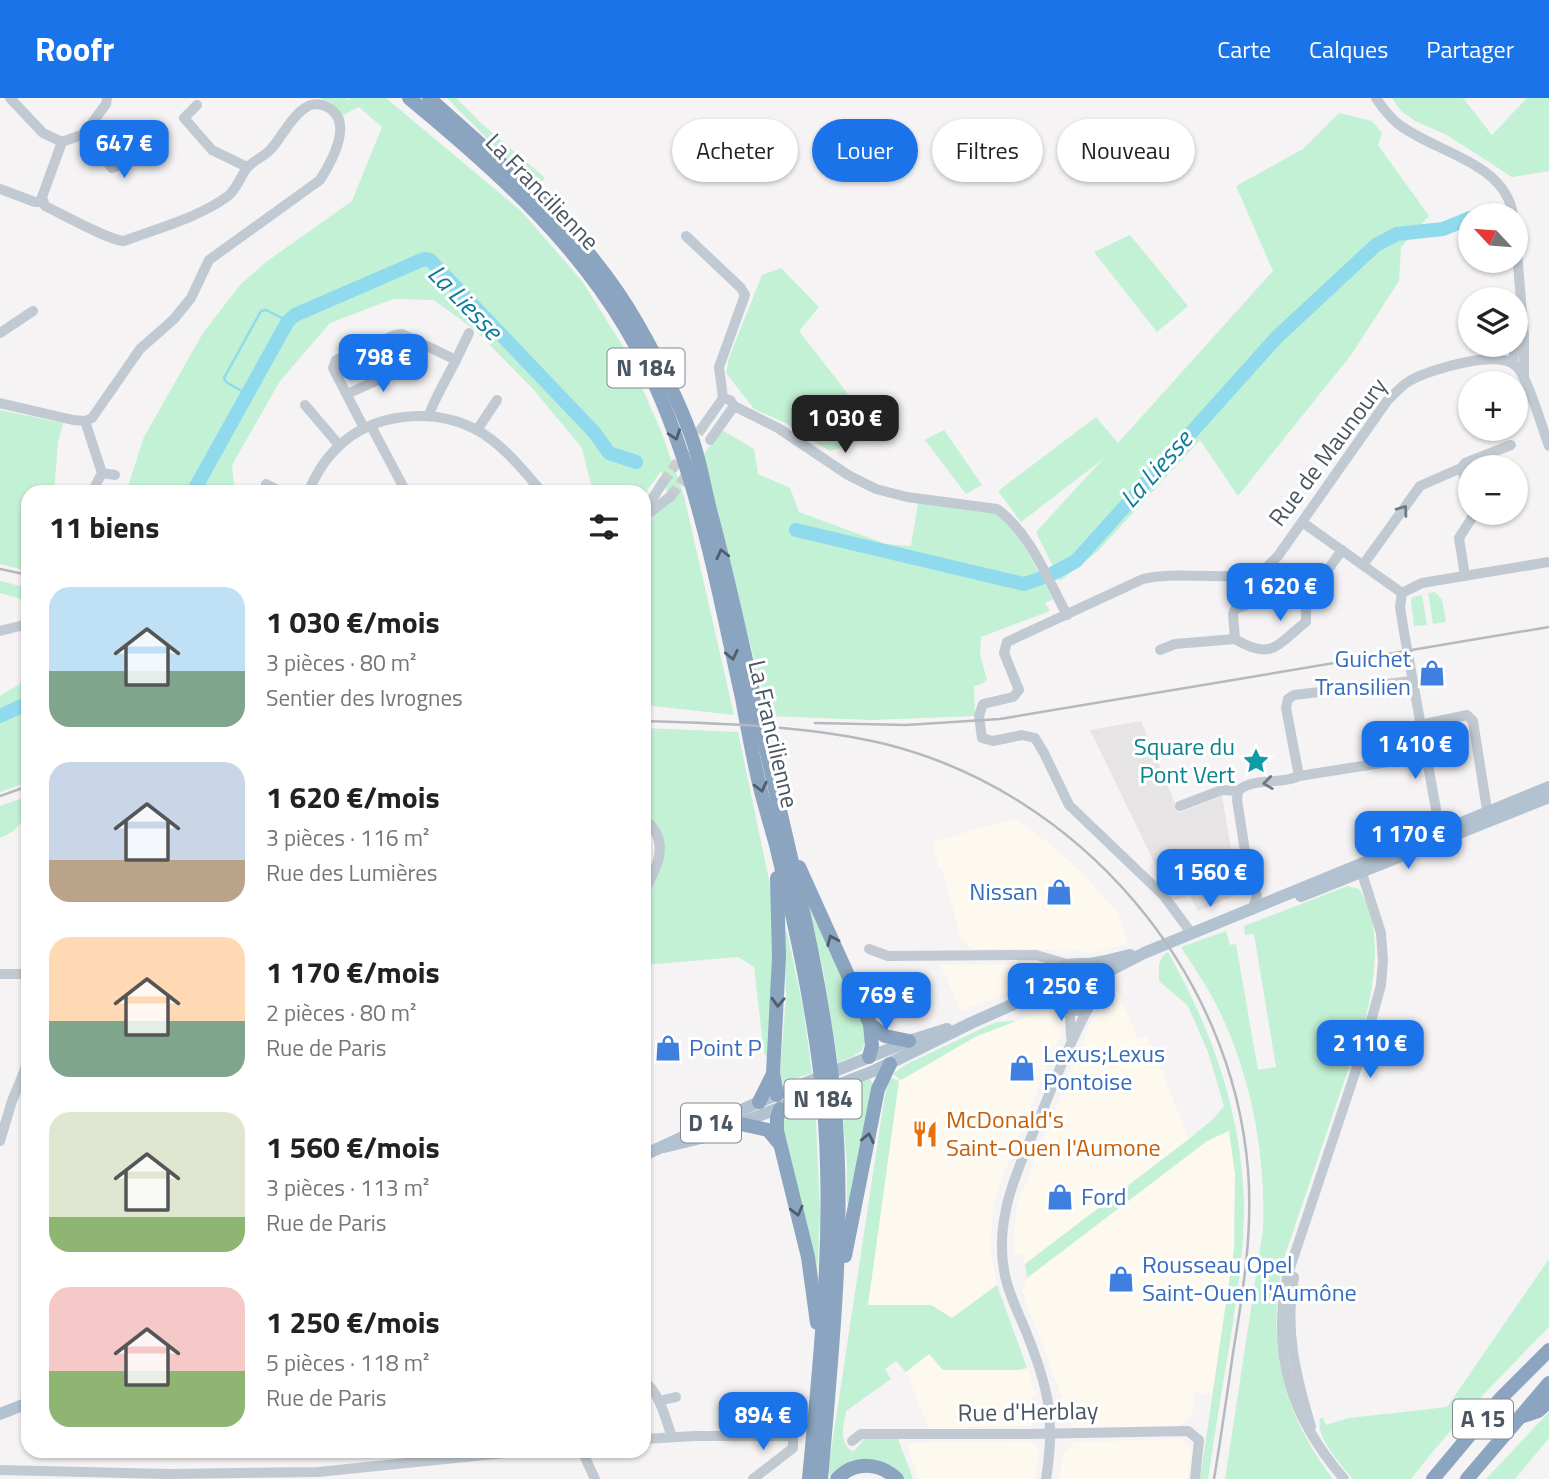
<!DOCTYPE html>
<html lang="fr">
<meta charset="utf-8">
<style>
:root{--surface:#fff;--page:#f6f6f6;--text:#222;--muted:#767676;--accent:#1a73e8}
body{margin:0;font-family:"Titillium Web",sans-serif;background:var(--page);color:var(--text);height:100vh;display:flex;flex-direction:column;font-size:26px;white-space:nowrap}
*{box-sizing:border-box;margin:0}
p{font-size:23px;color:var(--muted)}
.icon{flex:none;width:38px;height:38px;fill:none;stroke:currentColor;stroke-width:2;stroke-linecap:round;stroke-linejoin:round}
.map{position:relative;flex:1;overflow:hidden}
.side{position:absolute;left:21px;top:387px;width:630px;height:973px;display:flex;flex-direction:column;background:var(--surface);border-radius:21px;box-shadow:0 2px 5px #0004}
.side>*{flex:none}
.banner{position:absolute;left:672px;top:21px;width:665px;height:63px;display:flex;gap:14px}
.needle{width:46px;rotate:296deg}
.buttons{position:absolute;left:1458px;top:105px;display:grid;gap:14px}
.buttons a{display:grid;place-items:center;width:70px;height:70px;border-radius:50%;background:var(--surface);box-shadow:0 2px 5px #0004;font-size:35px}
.price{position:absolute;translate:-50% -60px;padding:0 16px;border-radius:14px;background:var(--accent);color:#fff;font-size:23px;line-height:46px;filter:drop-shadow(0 2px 4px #0008)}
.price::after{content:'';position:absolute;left:50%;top:42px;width:21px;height:16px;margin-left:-10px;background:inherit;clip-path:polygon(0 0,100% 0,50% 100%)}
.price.selected{background:#222;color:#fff}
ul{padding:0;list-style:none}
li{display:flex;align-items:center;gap:21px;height:175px;padding:0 28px}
li span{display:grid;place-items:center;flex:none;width:196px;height:140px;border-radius:21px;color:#555}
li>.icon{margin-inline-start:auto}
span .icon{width:84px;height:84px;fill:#fffc;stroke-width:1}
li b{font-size:30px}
h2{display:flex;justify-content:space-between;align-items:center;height:84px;padding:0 28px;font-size:30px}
.tag{padding:0 24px;border-radius:32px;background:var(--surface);box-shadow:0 2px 5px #0004;font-size:24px;line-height:63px}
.tag.selected{background:var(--accent);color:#fff}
header{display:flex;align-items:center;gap:42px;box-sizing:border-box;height:98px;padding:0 35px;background:var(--accent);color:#fff}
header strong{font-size:33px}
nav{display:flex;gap:38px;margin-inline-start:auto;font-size:24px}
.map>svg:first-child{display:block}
.commercial{fill:#fdf9ef}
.education{fill:#e6e4e5}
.green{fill:#c3f1d5}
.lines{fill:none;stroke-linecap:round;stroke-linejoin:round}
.stream{stroke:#90daee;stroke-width:2.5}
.river{stroke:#90daee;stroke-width:14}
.minor-tunnel{stroke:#caccce;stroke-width:10;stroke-dasharray:10 5;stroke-linecap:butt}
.minor{stroke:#c1cad2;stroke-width:10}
.major{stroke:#b3c2d1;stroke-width:12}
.highway{stroke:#8ba5c1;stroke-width:14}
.rail{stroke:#b5b8bd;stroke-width:2.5}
.oneway{stroke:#505e6b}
.oneway2{stroke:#6e7983}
.labels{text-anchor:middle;stroke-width:6;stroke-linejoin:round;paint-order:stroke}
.shield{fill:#fff;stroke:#808990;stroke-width:2}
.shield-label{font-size:23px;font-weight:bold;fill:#4a5661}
.street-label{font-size:24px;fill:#4a5661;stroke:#fff}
.shop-label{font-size:24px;fill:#366cbe;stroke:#fff;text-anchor:start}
.culture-label{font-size:24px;fill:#0d838f;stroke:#fff;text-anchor:end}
.food-label{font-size:24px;fill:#c56008;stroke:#fff;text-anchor:start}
.water-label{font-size:26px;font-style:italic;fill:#0c7c9b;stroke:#fff}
</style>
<header>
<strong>Roofr</strong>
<nav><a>Carte</a><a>Calques</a><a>Partager</a></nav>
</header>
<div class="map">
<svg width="1549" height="1381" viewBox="0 0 1549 1381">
<rect width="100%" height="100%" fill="#f5f3f3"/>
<g class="commercial">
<path d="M1014 721 1050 746 1081 774 1117 814 1128 846 1093 855 1074 852 1063 854 1052 851H972L961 841 942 770H939L932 744Z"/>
<path d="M1037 866 1044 868 1045 874 1043 880 961 913 940 867Z"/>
<path d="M1118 893 1138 941 1147 938 1189 1041 1025 1166 1023 1155 1015 1157 1014 1128 1018 1105 1046 1034 1050 1032 1054 1015 1091 924 1108 898Z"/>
<path d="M1052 909 1061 918 1060 938 999 1088 993 1112 990 1151 997 1187 952 1221 931 1207 867 1208 899 983 977 938Z"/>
<path d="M1229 1032 1235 1076 1234 1151 1212 1296 1195 1294 1192 1318 1179 1328 1075 1330 1065 1319 1061 1296 1022 1193 1027 1180 1207 1043Z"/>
<path d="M929 1256 1019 1272 1027 1270 1036 1297 1031 1299 1032 1328 968 1329 966 1333H930L906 1274Z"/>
<path d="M1181 1341 1191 1353 1187 1381H1059L1063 1356 1074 1344Z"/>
<path d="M1031 1344 1039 1354 1035 1381H919L906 1345Z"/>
</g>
<path class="education" d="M1141 623 1179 715 1222 698 1236 781 1241 795 1198 813 1190 797 1173 803 1090 632Z"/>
<g class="green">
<path d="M320 0H346L352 4 348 0H386L521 113 582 183 626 253 661 333 684 398 734 617 644 607V434L667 394 661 373 644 397V394H593L582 350 534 292 476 233 434 202 393 201 330 225 280 283 232 367 235 394H126L144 339 203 235 240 187 266 164 352 103 382 29 359 9 343 17 331 5Z"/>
<path d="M447 0H456L482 26 545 80 536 90Z"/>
<path d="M1392 0H1463L1492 37 1527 0H1549V73L1512 79 1447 37 1415 23 1401 13Z"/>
<path d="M1339 15 1372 23 1382 35 1378 47 1429 118 1401 149 1399 183 1351 257 1238 398 1200 342 1098 453 1060 483 1036 434 1103 361 1021 424 998 393 1096 319 1118 345 1273 173 1236 88 1303 51Z"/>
<path d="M1130 137 1188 208 1157 234 1094 154Z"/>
<path d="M781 170 819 209 799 233 865 318 876 336 830 353 786 325 754 311 726 275 729 260 762 177Z"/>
<path d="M0 312 63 325 58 344 54 394H28V473L0 466Z"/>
<path d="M944 332 982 387 966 396 925 342Z"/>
<path d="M724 333 754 351 758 376 790 390 799 414 886 446 911 448 918 405C940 408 981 407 1000 418 1017 428 1042 481 1053 501L1045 505 1050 513 981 539 980 556 987 582 982 586 974 588 975 618 871 622 769 618 702 359 720 334Z"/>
<path d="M0 483 28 490V503L0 495Z"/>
<path d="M1435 494 1442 502 1446 524 1433 526 1428 495Z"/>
<path d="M1422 497 1427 527 1414 528 1411 502 1413 499Z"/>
<path d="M28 581V684L0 694V598Z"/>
<path d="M644 630 738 634 772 796 773 851 768 961 764 955 754 869 738 859 644 867V791L660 759 656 738 644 726Z"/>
<path d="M28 698C28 718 19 733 0 740V708Z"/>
<path d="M1348 788 1359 791C1383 827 1375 880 1366 919L1284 1160C1265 1244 1281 1312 1333 1381H1225L1263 1132C1266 1056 1251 976 1217 908 1207 888 1193 868 1181 849L1226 833 1230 847 1236 846 1258 972 1276 969 1254 836 1245 837 1244 828Z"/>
<path d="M808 806 865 928C866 956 862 954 838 965L823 871Z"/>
<path d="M785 834H787L803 910 812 975 779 986 786 900Z"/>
<path d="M1168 854C1212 932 1240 1011 1244 1101 1245 1149 1237 1197 1230 1244 1222 1290 1215 1335 1208 1381H1200L1234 1151 1235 1076 1229 1033 1207 1043 1027 1180 1025 1166 1189 1041 1214 1020 1224 1008 1208 954 1188 908 1159 883C1159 871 1157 860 1168 854Z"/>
<circle cx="1075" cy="887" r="18"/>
<path d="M1016 923 977 938 901 982 893 976 905 967 987 928 997 924Z"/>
<path d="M892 980 899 983 868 1207H931L952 1220 997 1187 1027 1270 1019 1272H943L929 1256 906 1274 896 1263 885 1271 891 1281 846 1313C844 1329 838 1340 851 1353L855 1352 865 1340 898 1341 913 1381H903L889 1368 831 1381 828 1373 884 1003 888 983Z"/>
<path d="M869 981 873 985 850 1106 847 1105V1067L841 994Z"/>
<path d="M815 1004 820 1115 817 1183 782 1026 785 1017Z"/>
<path d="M1549 1161V1229C1501 1278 1453 1326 1411 1381H1353C1341 1367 1315 1339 1320 1320H1323L1326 1327 1349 1320 1447 1309Z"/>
<path d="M1549 1314V1340L1515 1381H1486Z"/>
</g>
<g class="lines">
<path class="stream" d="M247 296 226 284 224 280 261 213 266 212 288 223"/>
<g class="river">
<path d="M1477 117 1490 112"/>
<path d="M193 394 288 223 295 217 424 161 430 162 594 334 609 355 636 364"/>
<path d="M796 432 1024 486 1050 477 1076 463 1277 239 1376 147 1397 136 1443 131 1470 120"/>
<path d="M0 618 28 605"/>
</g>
<g class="minor-tunnel">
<path d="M663 384 702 330"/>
<path d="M671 398 689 373"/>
</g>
<g class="minor">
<path d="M1376 0C1382 9 1389 18 1397 25 1434 55 1505 63 1513 117"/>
<path d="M197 7 184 20 212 52 247 69"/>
<path d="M84 36 112 70 123 66 121 56 104 60"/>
<path d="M62 44 84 36 106 6 107 0"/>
<path d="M0 91 35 104H43"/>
<path d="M686 138 741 190 745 197 719 269 723 300"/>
<path d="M1516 143 1524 237V279"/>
<path d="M0 235 33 213"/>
<path d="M1516 239 1518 218"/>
<path d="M456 262 469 235"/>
<path d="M1513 265 1515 247"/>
<path d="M347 296 407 269"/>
<path d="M723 300 730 302 734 308 778 330 848 377 876 391 907 399 997 411C1031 436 1047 480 1067 517"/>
<path d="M0 305 73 322 85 323 92 320 140 251 174 221 191 200 209 162 320 82C332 63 356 21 325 8 319 5 310 6 305 10 291 19 282 39 271 51 264 59 252 63 246 71 240 80 236 92 228 98 198 120 158 130 124 143 110 143 62 116 45 108L42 99 62 44 43 35 10 0"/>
<path d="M305 307 339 347"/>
<path d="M85 323 102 375 92 394"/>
<path d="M371 328 406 394"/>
<path d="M364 330 333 270 336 262 395 237 402 236 456 262C450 274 430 309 429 318"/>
<path d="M702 330 723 300"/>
<path d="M477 332 497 302"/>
<path d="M710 342 734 308"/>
<path d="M1461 370 1465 365 1511 347"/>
<path d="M102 375 115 377"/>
<path d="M266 386 281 394"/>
<path d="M308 394C316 377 324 362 338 349 372 315 433 309 475 331 502 345 522 371 542 394"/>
<path d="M644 414 663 384"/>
<path d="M644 419 671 398"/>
<path d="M1302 424 1402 495"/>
<path d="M1363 467 1420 388 1461 370 1470 392"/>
<path d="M1250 477 1249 506 1235 511 1233 516 1235 541C1273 564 1278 545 1306 524V510L1323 486 1324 477 1342 452"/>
<path d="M1465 478 1459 440 1475 415"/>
<path d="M1402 495 1400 509 1404 534 1441 739"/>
<path d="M1402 495 1422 485 1549 464"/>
<path d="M0 533 28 526"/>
<path d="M1160 552 1175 546 1235 541"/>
<path d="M1420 627 1467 617 1473 623 1488 718"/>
<path d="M1299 678 1286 610 1288 601 1294 597 1412 583"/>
<path d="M1238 693 1237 702 1248 772 1257 798 1252 812"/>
<path d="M1180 708 1222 692 1238 693C1252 679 1281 687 1299 678L1426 658"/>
<path d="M644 721C672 743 657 769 644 794"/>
<path d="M1192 836 1164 798 1069 707 1044 655 1035 640 1022 637 993 643 982 640 979 618 983 606 1013 599 1019 592 1004 555 1007 544 1143 481C1175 472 1237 485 1262 472 1268 469 1273 462 1278 458L1387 303C1394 296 1402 287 1411 282 1432 271 1497 251 1516 268 1528 279 1542 330 1549 348"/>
<path d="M869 851 888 858 1036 857 1067 866"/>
<path d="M0 876H28"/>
<path d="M1066 910 1070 919 1071 939"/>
<path d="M0 1043 12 1003 28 964"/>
<path d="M1294 1179C1284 1232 1296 1278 1311 1329"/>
<path d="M644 1221V1225"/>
<path d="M644 1283C660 1295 665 1320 672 1339"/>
<path d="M659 1303 676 1299"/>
<path d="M644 1341 695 1338H793V1350L753 1381"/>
<path d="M852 1343 861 1336H1028L1188 1333 1199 1342 1195 1381"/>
<path d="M582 1353 595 1381"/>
<path d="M0 1372 169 1376 318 1374 525 1353"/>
<path d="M1046 1381C1056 1319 1048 1288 1025 1231 1017 1212 1007 1192 1004 1172 994 1116 1021 1064 1042 1014 1057 977 1071 942 1090 907"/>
<path d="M1344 1381C1292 1320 1271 1260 1287 1179L1365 945 1381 887 1383 863 1381 835 1360 769"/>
</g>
<g class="major">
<path d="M1301 798 1549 699"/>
<path d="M1085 866C1118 885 1087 927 1061 906 1055 902 1052 895 1052 888 1052 864 1072 866 1087 866 1101 865 1116 860 1130 857"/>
<path d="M1099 882 1107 874 1144 855 1549 689"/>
<path d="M664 1049 705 1039 876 972 971 925 1041 894 1052 885"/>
<path d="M644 1057 759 1004 909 943 947 931"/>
<path d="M0 1316 28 1305"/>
</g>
<g class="highway">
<path d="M409 0C489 66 571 138 625 229 692 341 714 475 742 600 747 627 752 655 758 681 763 703 770 725 776 747 796 830 814 913 823 998 835 1127 821 1253 809 1381"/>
<path d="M429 0C504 68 586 135 637 225 657 260 678 301 692 340 700 363 704 388 710 412 727 475 741 539 755 602 783 734 821 865 834 999 846 1127 832 1254 821 1381"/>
<path d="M799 769 870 926 872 948 869 959"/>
<path d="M777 780 779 859 773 975 777 997"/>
<path d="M870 926 885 938 909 943"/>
<path d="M759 1004 773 976"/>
<path d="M780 1011 777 1020V1033L808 1159 817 1225"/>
<path d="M741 1026 768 1032 778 1044"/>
<path d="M845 1158 878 991 890 966"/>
<path d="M1523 1318 1538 1313 1549 1303"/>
<path d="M837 1381C854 1363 879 1364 897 1381"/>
<path d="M1433 1381 1500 1301 1549 1252"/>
<path d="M1467 1381 1549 1285"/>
</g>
<g class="rail">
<path d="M0 471 28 477"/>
<path d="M644 623C725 626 806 627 885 646 1079 694 1232 872 1248 1072 1253 1134 1243 1194 1233 1255 1227 1297 1221 1339 1214 1381"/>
<path d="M815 625 906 627 1000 621 1549 529"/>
<path d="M0 698 28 688"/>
</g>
</g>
<defs><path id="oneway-chevron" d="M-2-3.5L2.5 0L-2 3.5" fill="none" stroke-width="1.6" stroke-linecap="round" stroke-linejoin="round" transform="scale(1.75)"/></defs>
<g class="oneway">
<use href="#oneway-chevron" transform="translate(675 337) rotate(71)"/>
<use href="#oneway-chevron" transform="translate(722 456) rotate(-104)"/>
<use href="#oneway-chevron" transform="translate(732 557) rotate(78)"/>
<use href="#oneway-chevron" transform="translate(761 689) rotate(76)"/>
<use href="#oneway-chevron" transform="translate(832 842) rotate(-114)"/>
<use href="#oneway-chevron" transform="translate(778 904) rotate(92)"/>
<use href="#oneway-chevron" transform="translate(868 1040) rotate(-78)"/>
<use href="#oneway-chevron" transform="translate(797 1113) rotate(76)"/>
</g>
<g class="oneway2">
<use href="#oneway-chevron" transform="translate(1403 412) rotate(-54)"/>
<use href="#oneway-chevron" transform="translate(1268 685) rotate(173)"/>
</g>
<defs>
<g id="shop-bare" transform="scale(2.1)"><path d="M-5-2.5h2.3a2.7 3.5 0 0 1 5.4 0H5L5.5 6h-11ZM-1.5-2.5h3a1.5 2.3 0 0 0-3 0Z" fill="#3f7fe0" stroke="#fff" stroke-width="2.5" paint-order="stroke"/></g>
<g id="sight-bare" transform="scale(2.1)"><path d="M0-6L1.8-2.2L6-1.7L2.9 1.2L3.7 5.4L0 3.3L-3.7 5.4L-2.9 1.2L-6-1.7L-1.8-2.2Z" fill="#0f9aa8" stroke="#fff" stroke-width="2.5" paint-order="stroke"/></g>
<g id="restaurant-bare" transform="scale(2.1)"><path d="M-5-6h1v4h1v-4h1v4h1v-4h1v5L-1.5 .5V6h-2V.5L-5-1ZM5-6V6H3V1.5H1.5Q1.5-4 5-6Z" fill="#e8710a" stroke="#fff" stroke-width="2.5" paint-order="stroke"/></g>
</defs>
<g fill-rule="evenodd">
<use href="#shop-bare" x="1432" y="575"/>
<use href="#sight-bare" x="1256" y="663"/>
<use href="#shop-bare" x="1059" y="794"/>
<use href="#shop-bare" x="668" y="950"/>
<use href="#shop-bare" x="1022" y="970"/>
<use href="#restaurant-bare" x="925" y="1036"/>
<use href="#shop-bare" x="1060" y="1099"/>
<use href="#shop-bare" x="1121" y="1181"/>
</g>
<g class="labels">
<g class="shield">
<rect x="607.5" y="250.5" width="77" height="39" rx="5"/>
<rect x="784.5" y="981.5" width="77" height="39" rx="5"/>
<rect x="681" y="1005.5" width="60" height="39" rx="5"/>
<rect x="1453" y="1301.5" width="60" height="39" rx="5"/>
</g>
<g class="shield-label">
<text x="646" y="278">N 184</text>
<text x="823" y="1009">N 184</text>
<text x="711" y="1033">D 14</text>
<text x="1483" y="1329">A 15</text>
</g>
<g class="street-label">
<text transform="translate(542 94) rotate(46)" y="8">La Francilienne</text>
<text transform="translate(1328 354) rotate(-53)" y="8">Rue de Maunoury</text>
<text transform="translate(773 636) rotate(77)" y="8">La Francilienne</text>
<text transform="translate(1028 1314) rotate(-1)" y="8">Rue d'Herblay</text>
</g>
<g class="shop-label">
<text x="1411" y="569" text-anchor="end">Guichet<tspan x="1411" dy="28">Transilien</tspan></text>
<text x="1038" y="802" text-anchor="end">Nissan</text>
<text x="689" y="958">Point P</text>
<text x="1043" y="964">Lexus;Lexus<tspan x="1043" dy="28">Pontoise</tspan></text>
<text x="1081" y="1107">Ford</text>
<text x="1142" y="1175">Rousseau Opel<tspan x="1142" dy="28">Saint-Ouen l'Aumône</tspan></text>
</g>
<g class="culture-label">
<text x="1235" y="657">Square du<tspan x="1235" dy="28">Pont Vert</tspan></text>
</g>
<g class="food-label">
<text x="946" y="1030">McDonald's<tspan x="946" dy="28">Saint-Ouen l'Aumone</tspan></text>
</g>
<g class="water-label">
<text transform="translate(465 204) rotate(46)" y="9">La Liesse</text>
<text transform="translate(1156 371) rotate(-48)" y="9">La Liesse</text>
</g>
</g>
</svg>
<div class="buttons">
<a><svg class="needle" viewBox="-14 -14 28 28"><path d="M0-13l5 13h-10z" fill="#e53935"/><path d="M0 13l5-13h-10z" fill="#767676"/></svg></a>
<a><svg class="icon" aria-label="layers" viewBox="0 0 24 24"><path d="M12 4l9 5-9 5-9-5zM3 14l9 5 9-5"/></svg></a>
<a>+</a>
<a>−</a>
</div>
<b class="price" style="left:124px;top:82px">647 €</b>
<b class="price" style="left:383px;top:296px">798 €</b>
<b class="price selected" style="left:845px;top:357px">1 030 €</b>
<b class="price" style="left:1280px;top:525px">1 620 €</b>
<b class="price" style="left:1415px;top:683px">1 410 €</b>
<b class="price" style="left:1408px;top:773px">1 170 €</b>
<b class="price" style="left:1210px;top:811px">1 560 €</b>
<b class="price" style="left:1061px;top:925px">1 250 €</b>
<b class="price" style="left:886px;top:934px">769 €</b>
<b class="price" style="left:1370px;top:982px">2 110 €</b>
<b class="price" style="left:763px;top:1354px">894 €</b>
<div class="banner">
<a class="tag">Acheter</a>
<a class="tag selected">Louer</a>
<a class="tag">Filtres</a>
<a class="tag">Nouveau</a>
</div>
<section class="side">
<h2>11 biens<svg class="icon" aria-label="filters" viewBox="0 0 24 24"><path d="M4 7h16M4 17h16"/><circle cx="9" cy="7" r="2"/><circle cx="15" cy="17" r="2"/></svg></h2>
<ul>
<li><span style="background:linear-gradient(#bfe0f5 60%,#7fa58c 0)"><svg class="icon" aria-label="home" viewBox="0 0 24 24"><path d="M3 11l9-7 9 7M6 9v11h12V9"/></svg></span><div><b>1 030 €/mois</b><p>3 pièces · 80 m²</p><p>Sentier des Ivrognes</p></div></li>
<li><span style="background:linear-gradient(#c9d6e8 70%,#b9a48a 0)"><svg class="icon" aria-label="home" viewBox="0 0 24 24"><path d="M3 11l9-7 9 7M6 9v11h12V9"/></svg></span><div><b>1 620 €/mois</b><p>3 pièces · 116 m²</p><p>Rue des Lumières</p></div></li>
<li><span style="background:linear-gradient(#ffd9b3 60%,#7fa58c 0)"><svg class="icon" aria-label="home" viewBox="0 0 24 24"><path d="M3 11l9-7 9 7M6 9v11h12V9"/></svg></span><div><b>1 170 €/mois</b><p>2 pièces · 80 m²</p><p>Rue de Paris</p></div></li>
<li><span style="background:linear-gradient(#dfe7d0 75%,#8fb573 0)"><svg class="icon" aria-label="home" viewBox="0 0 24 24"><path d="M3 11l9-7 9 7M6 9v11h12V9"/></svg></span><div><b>1 560 €/mois</b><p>3 pièces · 113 m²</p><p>Rue de Paris</p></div></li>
<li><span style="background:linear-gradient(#f6c9c9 60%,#8fb573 0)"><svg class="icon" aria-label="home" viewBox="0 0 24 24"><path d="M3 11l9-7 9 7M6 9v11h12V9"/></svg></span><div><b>1 250 €/mois</b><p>5 pièces · 118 m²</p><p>Rue de Paris</p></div></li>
</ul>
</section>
</div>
